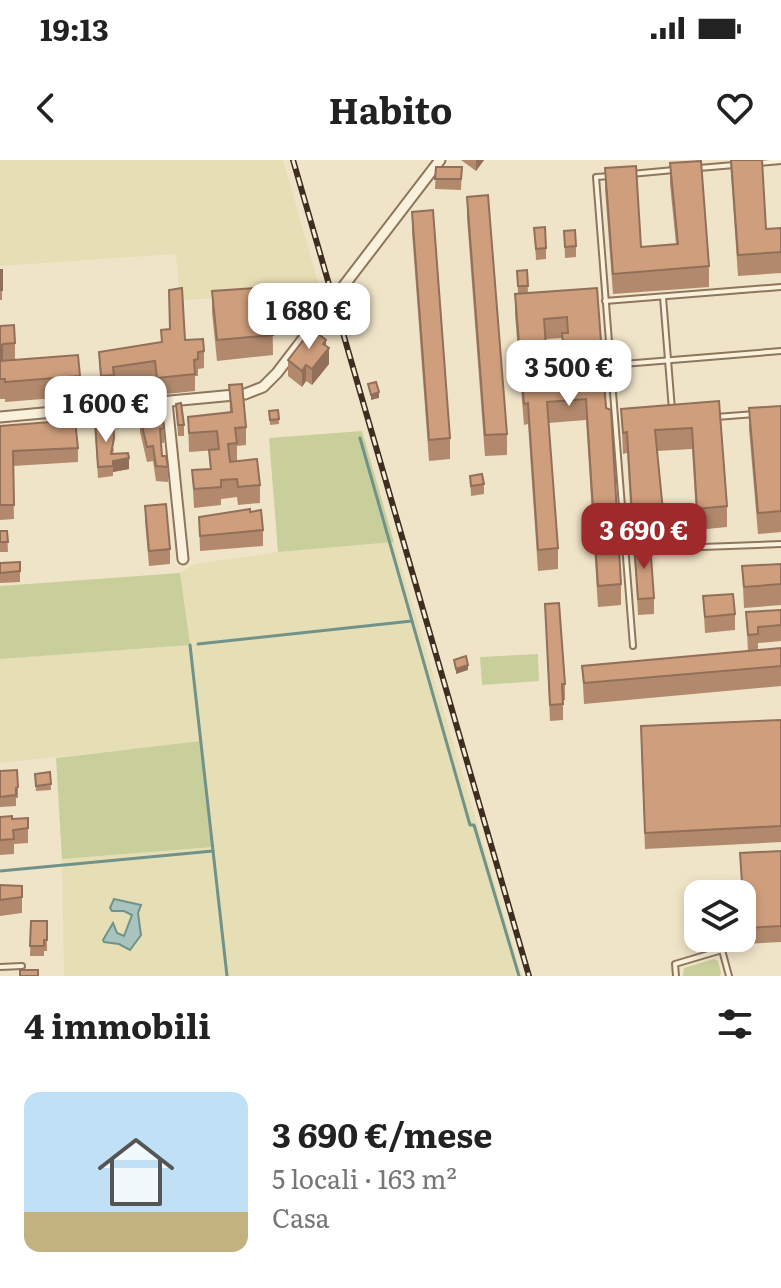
<!DOCTYPE html>
<html lang="it">
<meta charset="utf-8">
<style>
:root{--surface:#fff;--page:#f2f2f2;--text:#222;--muted:#767676;--accent:#9e2a2b}
body{margin:0;font-family:Literata,serif;background:var(--page);color:var(--text);height:100vh;display:flex;flex-direction:column;font-size:30px;white-space:nowrap}
*{box-sizing:border-box;margin:0}
p{font-size:26px;color:var(--muted)}
.icon{flex:none;width:44px;height:44px;fill:none;stroke:currentColor;stroke-width:2;stroke-linecap:round;stroke-linejoin:round}
.map{position:relative;height:816px;overflow:hidden}
.panel{display:flex;flex-direction:column;background:var(--surface);flex:1}
.panel>*{flex:none}
.tools{position:absolute;left:684px;top:720px;display:grid;gap:16px}
.tools a{display:grid;place-items:center;width:72px;height:72px;border-radius:16px;background:var(--surface);box-shadow:0 4px 12px #0003;font-size:40px}
.price{position:absolute;translate:-50% -68px;padding:0 18px;border-radius:16px;background:#fff;color:#222;font-size:26px;line-height:52px;filter:drop-shadow(0 2px 4px #0008)}
.price::after{content:'';position:absolute;left:50%;top:48px;width:24px;height:18px;margin-left:-12px;background:inherit;clip-path:polygon(0 0,100% 0,50% 100%)}
.price.current{background:var(--accent);color:#fff}
ul{padding:0;list-style:none}
li{display:flex;align-items:center;gap:24px;height:200px;padding:0 24px}
li span{display:grid;place-items:center;flex:none;width:224px;height:160px;border-radius:16px;color:#555}
li>.icon{margin-inline-start:auto}
span .icon{width:96px;height:96px;fill:#fffc;stroke-width:1}
li b{font-size:34px}
h2{display:flex;justify-content:space-between;align-items:center;height:96px;padding:0 24px;font-size:34px}
.status{display:flex;justify-content:space-between;align-items:center;height:56px;padding:0 40px;background:var(--surface);direction:ltr}
.status svg{height:22px;fill:currentColor}
header{display:flex;justify-content:space-between;align-items:center;height:104px;padding:0 24px;background:var(--surface);font-size:36px;font-weight:700}
.map>svg:first-child{display:block}
.farmland{fill:#e6deb5}
.green{fill:#c9cf9b}
.water{fill:#a9c4bc;stroke:#6f938a;stroke-width:2}
.lines{fill:none;stroke-linecap:round;stroke-linejoin:round}
.stream{stroke:#6f938a;stroke-width:3}
.lane-casing{stroke:#8d765c;stroke-width:8}
.street-casing{stroke:#8d765c;stroke-width:13}
.lane{stroke:#faf1dc;stroke-width:4}
.street{stroke:#faf1dc;stroke-width:9}
.rail-casing{stroke:#3d2e20;stroke-width:6}
.rail{stroke:#f7eed8;stroke-width:3;stroke-dasharray:9;stroke-linecap:butt}
.wall{fill:#b2896c;fill-rule:evenodd}
.shaded-wall{fill:#916f58}
.building{fill:#cf9f7d;stroke:#916f58;stroke-width:2;fill-rule:evenodd}
</style>
<div class="status"><b>19:13</b><svg viewBox="0 0 49 12"><path d="M0 12V9h3v3zM5 12V6h3v6zM10 12V3h3v9zM15 12V0h3v12zM26 1h20v11H26zM47 4h2v5h-2z"/></svg></div>
<header><svg class="icon" aria-label="back" viewBox="0 0 24 24"><path d="M15 5l-7 7 7 7"/></svg>Habito<svg class="icon" aria-label="heart" viewBox="0 0 24 24"><path d="M12 20l-8-8c-3-5 5-10 8-4 3-6 11-1 8 4z"/></svg></header>
<div class="map">
<svg width="781" height="816" viewBox="0 0 781 816">
<rect width="100%" height="100%" fill="#f0e4c8"/>
<g class="farmland">
<path d="M0 0H283L321 133 180 140 176 94 0 106Z"/>
<path d="M394 382 522 816H64L62 699 214 687 201 582 0 603V499L189 485 180 413 194 404 278 392Z"/>
</g>
<g class="green">
<path d="M362 271 394 382 278 392 269 278Z"/>
<path d="M180 413 190 485 0 499V426Z"/>
<path d="M538 494 539 521 482 525 480 497Z"/>
<path d="M201 581 214 687 62 699 56 598Z"/>
<path d="M714 799 718 801 721 813 720 816H683L684 808Z"/>
</g>
<path class="water" d="M114 739 141 745 138 753 141 775 130 790 119 784 104 782 103 780 113 763 117 773 124 776 132 755 124 751H112L110 748Z"/>
<g class="lines">
<g class="stream">
<path d="M360 278 470 665H474L519 816"/>
<path d="M198 484 412 461"/>
<path d="M190 485 227 816"/>
<path d="M0 711 213 691"/>
</g>
<g class="lane-casing">
<g id="lane">
<path d="M759 3 781 1"/>
<path d="M699 8 734 5"/>
<path d="M631 14 674 10"/>
<path d="M611 16 596 17 633 486"/>
<path d="M663 137 672 250"/>
<path d="M605 141 781 127"/>
<path d="M611 205 781 191"/>
<path d="M716 257 755 254"/>
<path d="M647 389 781 384"/>
<path d="M0 807 22 806"/>
<path d="M676 816 675 804 722 790 729 816"/>
</g>
</g>
<g class="street-casing">
<g id="street">
<path d="M167 242 183 399"/>
<path d="M0 257 245 234 263 227 277 213 440 0"/>
</g>
</g>
<use href="#lane" class="lane"/>
<use href="#street" class="street"/>
<g class="rail-casing">
<path id="rail" d="M293 0 529 816"/>
</g>
<use href="#rail" class="rail"/>
</g>
<g class="wall">
<path d="M461 0H484L476 11Z"/>
<path d="M730 0H762L766 69 781 68V113L738 116Z"/>
<path d="M670 3 709 106V127L613 134 605 29V8L641 87 676 84 670 24Z"/>
<path d="M436 7H462L461 30 435 29Z"/>
<path d="M467 37 507 274V295L485 296 467 58Z"/>
<path d="M412 52 450 278V299L429 301 412 72Z"/>
<path d="M534 68 546 88V99L536 100Z"/>
<path d="M564 71 576 86V97L565 98Z"/>
<rect x="0" y="110" width="2" height="30"/>
<path d="M527 110 528 133 597 128 621 424V445L598 447 586 260 548 263 558 388V409L538 411 528 264 524 265 515 155V134L518 133 517 111ZM562 178V185L546 186V179Z"/>
<path d="M272 127 273 195 217 201 212 152V131Z"/>
<path d="M0 166 15 183V200L80 216V236L5 242V239H0Z"/>
<path d="M161 170 185 180 204 191V208L198 209V216H195V231L157 235 155 217 114 223V232L101 233 99 192 161 183Z"/>
<path d="M326 186 329 204 312 225 306 221 302 227 288 216V200Z"/>
<path d="M229 225 246 267V285L237 286V301L260 325V343L238 345 237 337 221 339V345L194 348 192 310 210 309 209 290H217L189 292 188 257 230 252Z"/>
<path d="M719 241 727 346V367L697 370 692 289 657 291 663 351V372L632 375 627 293 623 294 621 249Z"/>
<path d="M176 244 184 265V276H178Z"/>
<path d="M781 246V372L758 374 749 269V248Z"/>
<path d="M278 250 279 264 270 265 269 251Z"/>
<path d="M140 257 164 268V283H161L162 296 168 307V322L156 321 153 301 147 302 140 272Z"/>
<path d="M0 266 78 288V302L13 306 14 359 0 360Z"/>
<path d="M95 271 114 289 113 294 129 309 113 312V316L98 318Z"/>
<path d="M470 316 484 324V334L471 336Z"/>
<path d="M145 346 170 389V404L149 406 145 361Z"/>
<path d="M250 352 263 370V386L200 391 199 357Z"/>
<path d="M0 371H7L8 392H0Z"/>
<path d="M634 384 654 438V454L638 455Z"/>
<path d="M20 402V422L0 423V403Z"/>
<path d="M781 404V445L744 448 742 406Z"/>
<path d="M703 436 735 454V470L705 473Z"/>
<path d="M545 444 565 524V540H563V560L550 561Z"/>
<path d="M781 450V481L758 483V490L781 488V526L584 544 582 506 748 491 746 452Z"/>
<path d="M781 560V682L645 689 641 582Z"/>
<path d="M0 611 18 627V638H16V646L0 647Z"/>
<path d="M50 612 51 630 36 631 35 614Z"/>
<path d="M0 657 12 659 28 658V683L14 684V694L0 695Z"/>
<path d="M781 691V782L745 784 740 693Z"/>
<path d="M0 725 22 726V753L0 756Z"/>
<path d="M31 761H47V791H44V796H30Z"/>
</g>
<g class="shaded-wall">
<path d="M476 0H484L476 11Z"/>
<path d="M326 180V191L329 188V204L312 225V209L323 184Z"/>
<path d="M3 184V204L0 207V187Z"/>
<path d="M306 205V221L302 227V211Z"/>
<path d="M379 232V238L371 240V235Z"/>
<path d="M129 298V309L113 312V301Z"/>
<path d="M468 505V510L456 514V509Z"/>
</g>
<g class="building">
<path d="M731 0H762L766 69 781 68V92L738 95Z"/>
<path d="M701 1 709 106 613 114 605 8 636 6 641 87 678 84 670 3Z"/>
<path d="M436 7H462L461 19H435Z"/>
<path d="M488 35 507 274 485 275 467 37Z"/>
<path d="M433 50 450 278 429 280 412 52Z"/>
<path d="M545 67 546 88 536 89 534 68Z"/>
<path d="M575 70 576 86 565 87 564 71Z"/>
<rect x="0" y="110" width="2" height="20"/>
<path d="M527 110 528 126H518L517 111Z"/>
<path d="M272 127 273 147H270L273 175 217 180 212 131Z"/>
<path d="M182 128 185 180 203 179 204 191 198 192V199L194 200 195 214 157 218 155 201 113 207 114 215 101 216 99 192 162 182 161 170 170 169 169 130Z"/>
<path d="M597 128 606 248 611 250 621 424 598 426 586 239 547 242 558 388 538 390 528 243 524 244 515 134ZM567 157 568 173H562L563 185 546 186 544 159Z"/>
<path d="M14 165 15 183 3 184 0 187V166Z"/>
<path d="M312 169 326 180 323 184 329 188 312 209 306 205 302 211 288 200Z"/>
<path d="M78 195 80 216 5 222V219H0V201Z"/>
<path d="M376 222 379 232 371 235 368 224Z"/>
<path d="M242 224 246 267 235 268 237 283 228 284 230 302 257 299 260 325 238 327 237 319 221 320V327L194 329 192 310 211 309 209 290 219 289 217 271 189 273 188 257 232 252 229 225Z"/>
<path d="M719 241 727 346 697 349 692 268 655 270 663 351 632 354 627 272 623 273 621 249Z"/>
<path d="M181 243 184 265H178L176 244Z"/>
<path d="M781 246V351L758 353 749 248Z"/>
<path d="M278 250 279 259 270 260 269 251Z"/>
<path d="M162 255 164 268 160 269 162 296H166L168 307 156 306 153 286 147 287 140 257Z"/>
<path d="M113 259 114 278 111 294 128 293 129 298 113 301V306L98 307 95 261Z"/>
<path d="M75 260 78 288 13 291 14 345H0V266Z"/>
<path d="M482 314 484 324 471 326 470 316Z"/>
<path d="M166 344 170 389 149 391 145 346Z"/>
<path d="M250 349V352L261 350 263 370 200 376 199 357Z"/>
<path d="M0 371H7L8 382H0Z"/>
<path d="M650 383 654 438 638 439 634 384Z"/>
<path d="M20 402V411L0 413V403Z"/>
<path d="M781 404V424L744 427 742 406Z"/>
<path d="M733 434 735 454 705 457 703 436Z"/>
<path d="M559 443 565 524H562L563 544 550 545 545 444Z"/>
<path d="M781 450V465L758 467V474L748 475 746 452Z"/>
<path d="M781 488V506L584 523 582 506Z"/>
<path d="M466 496 468 505 456 509 454 500Z"/>
<path d="M781 560V666L645 673 641 566Z"/>
<path d="M17 610 18 627 16 628V635L0 637V611Z"/>
<path d="M50 612 51 624 36 626 35 614Z"/>
<path d="M12 656V659L28 658V668L13 670 14 679 0 680V657Z"/>
<path d="M781 691V766L745 768 740 693Z"/>
<path d="M0 725 22 726V737L0 740Z"/>
<path d="M31 761H47V780H44V786H30Z"/>
<rect x="20" y="810" width="18" height="6"/>
</g>
</svg>
<div class="tools">
<a><svg class="icon" aria-label="layers" viewBox="0 0 24 24"><path d="M12 4l9 5-9 5-9-5zM3 14l9 5 9-5"/></svg></a>
</div>
<b class="price" style="left:309px;top:191px">1 680 €</b>
<b class="price" style="left:569px;top:248px">3 500 €</b>
<b class="price" style="left:106px;top:284px">1 600 €</b>
<b class="price current" style="left:644px;top:411px">3 690 €</b>
</div>
<section class="panel">
<h2>4 immobili<svg class="icon" aria-label="filters" viewBox="0 0 24 24"><path d="M4 7h16M4 17h16"/><circle cx="9" cy="7" r="2"/><circle cx="15" cy="17" r="2"/></svg></h2>
<ul>
<li><span style="background:linear-gradient(#bfe0f5 75%,#c2b280 0)"><svg class="icon" aria-label="home" viewBox="0 0 24 24"><path d="M3 11l9-7 9 7M6 9v11h12V9"/></svg></span><div><b>3 690 €/mese</b><p>5 locali · 163 m²</p><p>Casa</p></div></li>
</ul>
</section>
